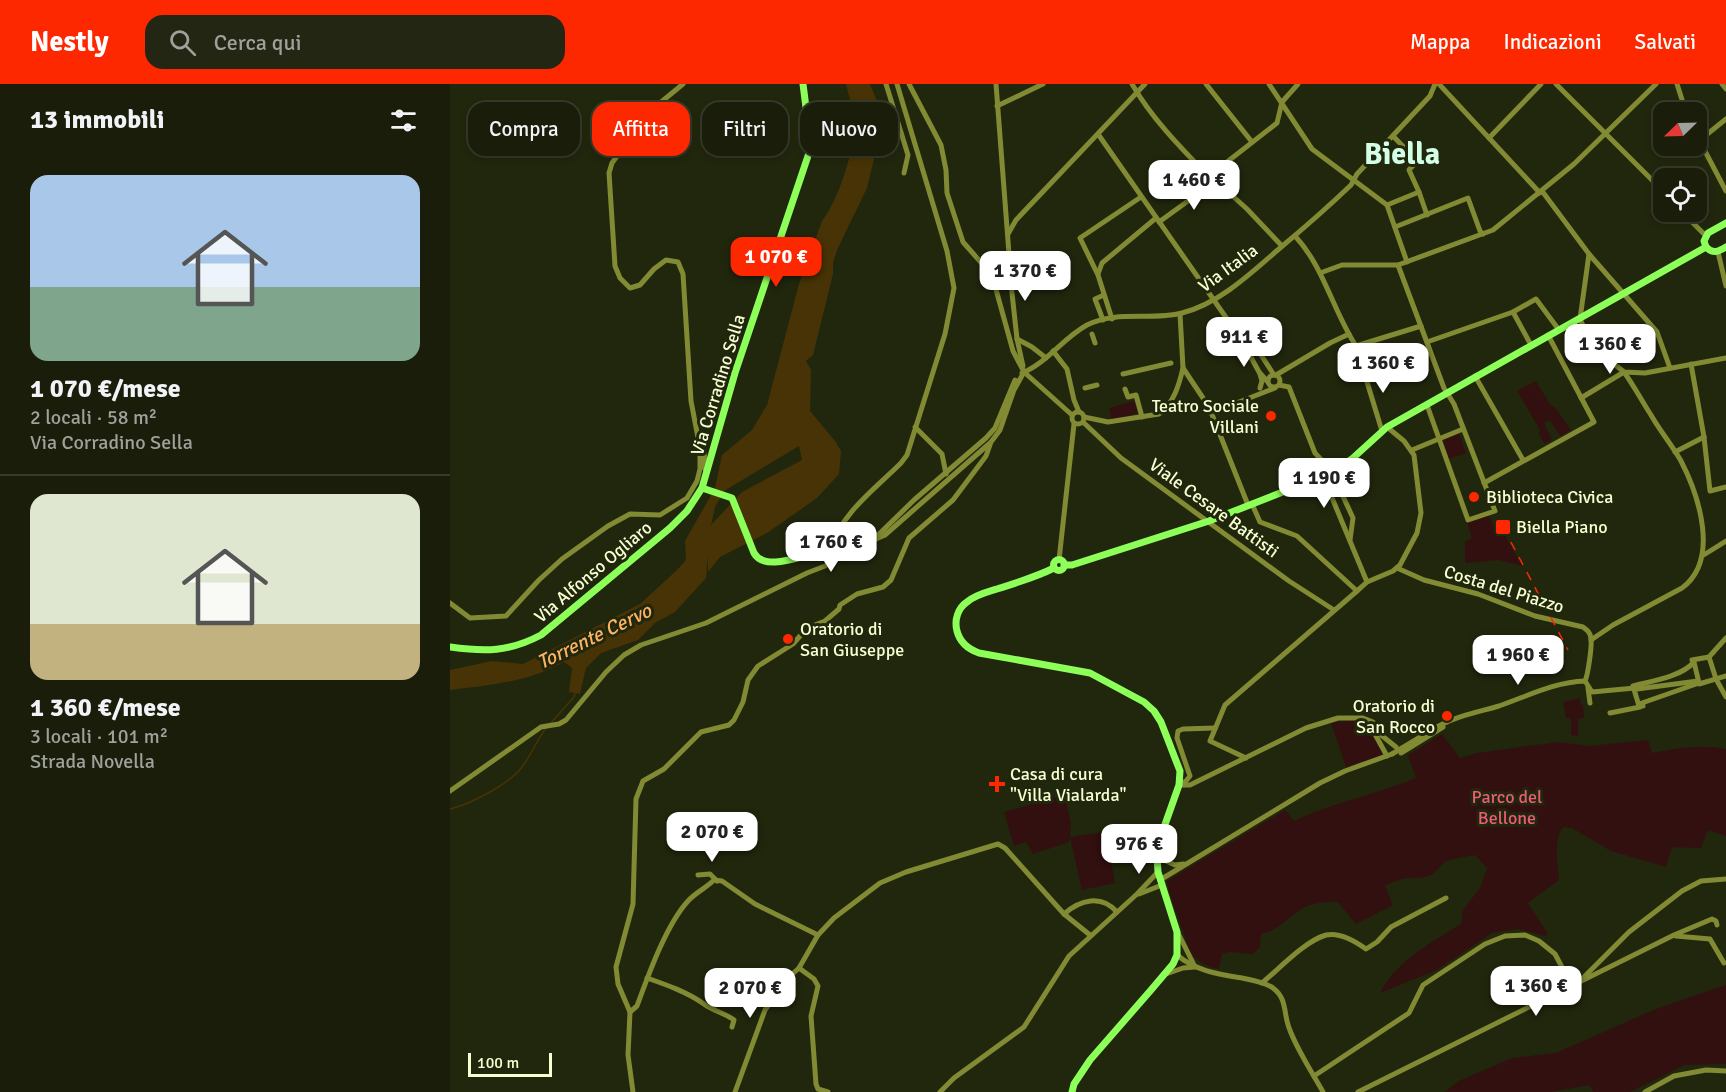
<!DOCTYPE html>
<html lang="it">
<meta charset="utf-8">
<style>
:root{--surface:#191d0a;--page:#222613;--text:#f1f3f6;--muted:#9fa29c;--line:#373b2b;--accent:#fd2800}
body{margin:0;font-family:Signika,sans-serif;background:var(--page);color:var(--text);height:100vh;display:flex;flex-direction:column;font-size:22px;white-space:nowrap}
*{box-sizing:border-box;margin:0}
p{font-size:20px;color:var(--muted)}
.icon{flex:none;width:33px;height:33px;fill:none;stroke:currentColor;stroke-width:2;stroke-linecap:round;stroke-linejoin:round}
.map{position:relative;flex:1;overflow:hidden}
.side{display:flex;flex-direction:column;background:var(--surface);width:450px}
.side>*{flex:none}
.guide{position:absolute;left:18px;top:18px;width:570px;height:54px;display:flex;gap:12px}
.needle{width:39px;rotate:247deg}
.tools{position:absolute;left:1203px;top:18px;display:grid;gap:12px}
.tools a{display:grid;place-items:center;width:54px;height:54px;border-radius:12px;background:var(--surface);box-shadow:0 3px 9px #0003,0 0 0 2px var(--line);font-size:30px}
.scale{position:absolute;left:18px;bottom:15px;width:84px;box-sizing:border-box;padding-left:6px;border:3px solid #f7ffd2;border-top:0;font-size:16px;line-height:21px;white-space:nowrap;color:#f7ffd2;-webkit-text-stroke:4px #21270d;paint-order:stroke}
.price{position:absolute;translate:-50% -51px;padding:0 14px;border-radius:12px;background:#fff;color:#222;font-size:20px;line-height:39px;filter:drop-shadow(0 2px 3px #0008)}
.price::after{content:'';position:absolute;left:50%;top:36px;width:18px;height:14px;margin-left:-9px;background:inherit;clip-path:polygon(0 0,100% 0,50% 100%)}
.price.active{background:var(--accent);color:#fff}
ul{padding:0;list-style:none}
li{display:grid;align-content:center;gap:12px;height:318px;padding:0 30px}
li+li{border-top:2px solid var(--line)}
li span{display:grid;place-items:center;height:186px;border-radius:18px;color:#555}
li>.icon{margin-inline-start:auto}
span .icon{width:108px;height:108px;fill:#fffc;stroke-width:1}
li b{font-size:26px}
h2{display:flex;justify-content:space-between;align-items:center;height:72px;padding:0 30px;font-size:26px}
.pill{padding:0 21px;border-radius:18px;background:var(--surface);box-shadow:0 3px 9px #0003,0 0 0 2px var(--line);font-size:21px;line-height:54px}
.pill.active{background:var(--accent);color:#fff}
header{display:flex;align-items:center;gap:36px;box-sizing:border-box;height:84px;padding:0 30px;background:var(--accent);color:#fff}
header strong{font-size:28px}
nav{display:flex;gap:33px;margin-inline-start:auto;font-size:21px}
.search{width:420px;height:54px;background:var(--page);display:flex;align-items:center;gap:15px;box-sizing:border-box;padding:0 21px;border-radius:18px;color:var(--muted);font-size:22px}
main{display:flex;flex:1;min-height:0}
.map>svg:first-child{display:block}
.green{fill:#31100f}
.water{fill:#473305;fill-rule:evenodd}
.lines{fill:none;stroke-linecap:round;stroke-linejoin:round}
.stream{stroke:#473305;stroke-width:1.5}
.minor{stroke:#828a33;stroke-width:5}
.major{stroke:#8dff59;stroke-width:7}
.rail{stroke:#fd2800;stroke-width:1.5;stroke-dasharray:9 8;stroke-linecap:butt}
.minor-bridge{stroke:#828a33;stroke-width:5}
.poi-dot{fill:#fd2800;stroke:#21270d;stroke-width:2}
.labels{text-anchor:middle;stroke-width:6;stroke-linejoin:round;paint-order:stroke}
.street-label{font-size:18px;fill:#f7ffd2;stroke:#21270d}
.poi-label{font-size:18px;fill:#f7ffd2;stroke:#21270d;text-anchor:start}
.park-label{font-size:18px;fill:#ec5b77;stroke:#21270d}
.water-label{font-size:20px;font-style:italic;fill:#ffb360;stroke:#21270d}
.town-label{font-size:30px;font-weight:bold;fill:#d4ffe6;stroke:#21270d}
</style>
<header>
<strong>Nestly</strong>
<div class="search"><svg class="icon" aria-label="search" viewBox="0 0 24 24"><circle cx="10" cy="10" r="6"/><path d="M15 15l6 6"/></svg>Cerca qui</div>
<nav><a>Mappa</a><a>Indicazioni</a><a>Salvati</a></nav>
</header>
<main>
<section class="side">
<h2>13 immobili<svg class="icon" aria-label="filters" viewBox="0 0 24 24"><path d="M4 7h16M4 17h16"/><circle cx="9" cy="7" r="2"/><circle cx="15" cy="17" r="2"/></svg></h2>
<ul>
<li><span style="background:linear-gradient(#a9c7e8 60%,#7fa58c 0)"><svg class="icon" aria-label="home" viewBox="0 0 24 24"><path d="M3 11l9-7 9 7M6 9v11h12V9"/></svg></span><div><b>1 070 €/mese</b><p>2 locali · 58 m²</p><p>Via Corradino Sella</p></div></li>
<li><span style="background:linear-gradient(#dfe7d0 70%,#c2b280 0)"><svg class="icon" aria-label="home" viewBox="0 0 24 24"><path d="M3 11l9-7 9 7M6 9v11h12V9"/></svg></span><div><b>1 360 €/mese</b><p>3 locali · 101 m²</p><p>Strada Novella</p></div></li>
</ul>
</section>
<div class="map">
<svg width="1276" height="1008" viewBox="0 0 1276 1008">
<rect width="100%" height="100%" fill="#21270d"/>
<g class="green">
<path d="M1086 297 1101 322H1104L1121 346 1110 352 1100 336 1094 339 1102 356 1095 360 1089 350 1090 346 1067 307Z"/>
<path d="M684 317 688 329 662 336 659 324Z"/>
<path d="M1009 349 1016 369 999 375 992 356Z"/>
<path d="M1039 431 1045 445 1052 446 1072 482 1049 476 1015 479V458L1022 454 1017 438Z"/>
<path d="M1130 614 1131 621H1133L1134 634 1128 635V652L1121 651V634H1116L1113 618Z"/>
<path d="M903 636 920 640V645L933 671 896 683 881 639Z"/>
<path d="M992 650 1010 674 1027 669 1108 658 1138 662 1198 656 1202 669C1227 664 1250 660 1276 665V752L1258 746 1251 764 1222 763 1216 783 1161 767 1122 744 1113 743C1103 756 1108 781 1109 796L1078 819 1098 850 1095 852 1068 845 1042 849 987 886 930 909C947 876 981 859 1011 840L1013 826 1030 804 1037 784 1025 771 995 777C981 794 979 794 958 794 951 794 942 799 935 802L943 821 906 840 888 818C878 818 865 818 855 823 840 831 829 847 811 850L810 863 803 870 778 868 772 870 769 885C755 882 747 878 740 867L719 808 717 797 835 726 844 737C884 718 927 710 966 694L958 671Z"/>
<path d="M615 711 621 740 620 753 655 748 665 799 632 806 620 753 619 758 583 770 576 758 564 762 554 728Z"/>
<path d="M1276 901V980L1235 981 1180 1008H1143L1140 1001 1100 1008H995L1009 997 1062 974 1106 969 1208 924Z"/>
</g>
<path class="water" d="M396 0H420L428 20 430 50 417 104 387 166 383 179V190L363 271 356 277 361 286 360 327 385 357 391 367 389 390 367 414 317 449 270 473 258 488V472L256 494 225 528 205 539 188 556 151 569 136 584 130 610 119 608 122 584 114 578C78 598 40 601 0 606V586L42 577 73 580 190 520 227 486 236 476 235 457 265 404 272 371 302 346 317 321 349 200 372 137C389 115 405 65 404 38 403 25 399 12 396 0ZM349 362 352 376 292 408 261 441 265 423 274 407Z"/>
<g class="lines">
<g class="stream">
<path d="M100 640 124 613 125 609"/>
<path d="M0 725C21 720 59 700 72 683 82 670 87 655 97 643"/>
</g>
<g class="minor">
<path d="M233 0 199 28 162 79 159 89 165 182 170 194 180 204 190 201 204 185 216 176 228 178 233 190 241 317 250 364"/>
<path d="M436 0 458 71 454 89"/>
<path d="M459 0 491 61 496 86 497 109 513 158 542 191 563 267 574 288 622 331"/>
<path d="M546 0 562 209 567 255 573 282"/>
<path d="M682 0C702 35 732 65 760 94L765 96 797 125 832 162"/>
<path d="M756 0 802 58"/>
<path d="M819 0 862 65 937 121 957 178"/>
<path d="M989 0 1090 109"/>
<path d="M1106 0 1214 108"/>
<path d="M1227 0 1236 28"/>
<path d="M1272 0 1276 5"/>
<path d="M547 22 593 0"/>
<path d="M648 50 791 255 809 288 817 297"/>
<path d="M1246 50 1276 107"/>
<path d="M1039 54 1091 0"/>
<path d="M1250 56 1276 35"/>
<path d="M1092 107 1139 170 1207 248 1220 284"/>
<path d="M969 108 977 131"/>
<path d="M937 121 969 108 959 86 967 77 943 52"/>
<path d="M1232 128 1256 152"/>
<path d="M709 138 738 117 768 85 827 39 832 18 848 0"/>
<path d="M945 143 1018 114 1030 147 1033 150"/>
<path d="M558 150 566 136 695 0"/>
<path d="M845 152C874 183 883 227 906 262L932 347"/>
<path d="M1268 168 1276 202"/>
<path d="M1139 170 1130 235 1138 252 1152 270 1174 288 1195 289 1276 274"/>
<path d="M948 181 994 304 1004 320 1045 427 1018 436 977 321"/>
<path d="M870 189 892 181H948L1043 146 1124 80 1206 0"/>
<path d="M648 190 652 179 706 134"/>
<path d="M1063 228 1086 215 1109 246"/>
<path d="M730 230 733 284 759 323 798 421"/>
<path d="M662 235 648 191 630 154 691 113"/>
<path d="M653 236 645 215 654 211"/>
<path d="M642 250 645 259"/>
<path d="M567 255 582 263 596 274"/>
<path d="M794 258 811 271 824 291"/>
<path d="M977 258 1063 228 1081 261"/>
<path d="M906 262 971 242"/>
<path d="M603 267 617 285 624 316 629 328"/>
<path d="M1241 280 1254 353 1260 407 1276 403"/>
<path d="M572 289C597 279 613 254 637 241 666 226 702 237 732 229 770 219 800 190 830 164 854 144 878 123 901 101L907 90 980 12 985 0"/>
<path d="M673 290 721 279"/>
<path d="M810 290 812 297 810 304"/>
<circle cx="824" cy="297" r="6"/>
<path d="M826 291 880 259 899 250"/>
<path d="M1025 292 1073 376"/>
<path d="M829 301 839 303 865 369 878 383"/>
<path d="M635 304 647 301"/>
<path d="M675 305 678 313 686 311 692 333"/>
<path d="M1131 314 1174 288C1184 302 1192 317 1201 331 1210 347 1222 361 1231 377 1249 412 1270 476 1232 504L1163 541 1141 556"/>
<circle cx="628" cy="334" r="6"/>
<path d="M761 329 825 304"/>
<path d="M634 333 658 338 709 330C724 319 729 301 733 284"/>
<path d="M633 338 671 374 839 497 884 526"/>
<path d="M465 343 492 370 496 390"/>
<path d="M962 366 1013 345"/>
<path d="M1225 368 1254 353"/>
<path d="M885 395 903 434 900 456"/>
<path d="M1034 399 1144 338 1098 251"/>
<path d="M889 403 880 409 917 498"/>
<path d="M802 420 810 438 847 452 907 507"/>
<path d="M422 457 464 416 536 354 545 344 565 296"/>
<circle cx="380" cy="471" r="6"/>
<path d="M381 465C391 429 426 404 451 379L457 371 495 250 504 204 497 167 447 0"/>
<path d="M1252 472 1276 457"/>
<path d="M386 473 435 451 540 359"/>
<path d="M609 476 624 340"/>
<path d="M947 484 974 496 1028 510 1085 532 1133 543C1137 546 1141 549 1141 555 1142 562 1138 591 1135 597"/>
<path d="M0 519 20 534 56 532 89 496 112 475 158 442 180 430 210 431 237 414 247 397 250 385V364L254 366 255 385"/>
<path d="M1276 554 1259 573 1266 595 1276 613"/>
<path d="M1242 576 1259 573"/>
<path d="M1244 578 1249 599 1192 619 1193 622H1189L1183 602C1202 597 1231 593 1244 578Z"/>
<path d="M1138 604 1140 619"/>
<path d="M1160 629 1190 623"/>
<path d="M921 643 937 672"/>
<path d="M987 643C1006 632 1028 628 1049 622 1078 612 1104 598 1135 597L1142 608 1185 604 1187 605 1248 597 1249 600 1276 592"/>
<path d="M951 668V669L993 643"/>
<path d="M796 674 760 657 775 621 907 507 917 498 943 487 950 481 967 449 971 429 964 371 954 357 937 343"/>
<path d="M731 700 736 697 740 692 727 654 728 647 733 645 765 644"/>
<path d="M729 701H740L856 644 888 634H913L923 638 931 651 946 663"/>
<path d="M0 707 91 643 109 640 116 636 156 588 174 571 191 561 256 539 357 489 375 482 381 478"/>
<path d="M707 773 725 781 734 780"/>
<path d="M248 791 260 790 267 797"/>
<path d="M710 796 870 699 895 687 942 670"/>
<path d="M689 810 712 801"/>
<path d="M614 830C630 816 651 810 667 828"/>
<path d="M728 849 744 881"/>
<path d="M1226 852 1260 855 1274 879"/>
<path d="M727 871C746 887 768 890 792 894 801 896 815 898 823 904 835 913 834 924 837 937 841 956 863 990 873 1008"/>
<path d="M349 884 364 895 368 902 361 932 366 1000 368 1005 378 1008"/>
<path d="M716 890 733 884 745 883"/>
<path d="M1134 893 1179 848 1232 807 1251 797 1276 795"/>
<path d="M197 894C217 901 237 908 254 920 263 927 275 929 284 936L282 943"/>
<path d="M812 899C830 884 855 857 876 851 890 848 905 857 916 865L927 858 941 843 996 814"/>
<path d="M180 928 187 922C198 892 216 841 238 817 245 809 256 804 264 796L272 797 305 820 368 851"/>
<path d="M864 992 959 929 973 901 1035 860 1055 852 1075 851 1089 857 1105 870 1122 902"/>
<path d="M183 1008 178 971 180 928 168 900 166 883 183 820 186 715 193 697 214 685 251 648 279 641 284 636 293 618 298 596 308 582 343 560 357 544 375 537 389 525 390 521 407 510 433 503 441 496 459 454 503 416 536 372 541 358 550 346 564 306 574 288"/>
<path d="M285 1008 315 926 339 893 349 884 368 851 384 834 430 799 456 788 548 760 555 764 614 830 640 851"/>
<path d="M490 1008 504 994 574 943 619 872 687 810 708 788"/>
<path d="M908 1008 1224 851 1262 835 1266 837 1267 841"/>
<path d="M1195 1008 1224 992 1256 986 1276 987"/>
</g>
<g class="major">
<path d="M1276 139 1258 149 1254 157 1256 163C1263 170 1268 168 1276 163"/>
<circle cx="883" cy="388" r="7"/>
<path d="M889 384 903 374 937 343 1256 163"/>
<path d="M252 404 282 414 304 469C315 489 355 470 374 468"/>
<circle cx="609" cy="481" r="5.5"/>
<path d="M614 481H622L759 437 876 391"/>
<path d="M604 484C586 493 566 499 547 505 537 508 525 511 517 518 508 524 504 536 507 547 510 559 518 565 529 569L640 589 694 618 704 627 711 638 730 687 729 701 712 749 707 773 708 788 727 848V871L723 880 701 906 640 976 624 1000 622 1008"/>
<path d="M0 563C35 568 59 568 91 551L220 444 237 427 252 404 285 289 361 63 353 0"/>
</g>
<path class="rail" d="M1053 443 1118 566"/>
<path class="minor-bridge" d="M942 670 987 643"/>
</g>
<g class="poi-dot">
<circle cx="821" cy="332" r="6"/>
<circle cx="1024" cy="413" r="6"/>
<rect x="1045" y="435" width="16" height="16" rx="3"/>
<circle cx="338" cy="555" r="6"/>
<circle cx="997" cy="632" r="6"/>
<path d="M544 691h6v6h6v6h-6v6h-6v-6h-6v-6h6z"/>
</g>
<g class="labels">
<g class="street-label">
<text transform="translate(778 184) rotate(-36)" y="6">Via Italia</text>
<text transform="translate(268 301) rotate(-73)" y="6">Via Corradino Sella</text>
<text transform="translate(764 424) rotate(36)" y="6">Viale Cesare Battisti</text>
<text transform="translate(143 488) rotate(-40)" y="6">Via Alfonso Ogliaro</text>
<text transform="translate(1054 505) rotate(17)" y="6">Costa del Piazzo</text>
</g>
<g class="poi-label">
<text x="809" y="328" text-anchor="end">Teatro Sociale<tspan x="809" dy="21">Villani</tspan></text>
<text x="1036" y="419">Biblioteca Civica</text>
<text x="1066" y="449">Biella Piano</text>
<text x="350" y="551">Oratorio di<tspan x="350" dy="21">San Giuseppe</tspan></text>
<text x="985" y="628" text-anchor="end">Oratorio di<tspan x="985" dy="21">San Rocco</tspan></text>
<text x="560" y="696">Casa di cura<tspan x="560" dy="21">"Villa Vialarda"</tspan></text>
</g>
<g class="park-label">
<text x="1057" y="719">Parco del<tspan x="1057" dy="21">Bellone</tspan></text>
</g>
<g class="water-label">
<text transform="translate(144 552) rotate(-26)" y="7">Torrente Cervo</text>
</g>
<g class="town-label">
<text x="952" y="80">Biella</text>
</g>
</g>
</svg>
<div class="tools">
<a><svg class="needle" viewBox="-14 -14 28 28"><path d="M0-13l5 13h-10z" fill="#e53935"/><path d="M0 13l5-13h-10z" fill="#9fa29c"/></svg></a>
<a><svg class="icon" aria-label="locate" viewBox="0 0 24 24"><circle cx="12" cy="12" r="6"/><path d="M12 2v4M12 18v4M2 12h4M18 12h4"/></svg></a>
</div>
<div class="scale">100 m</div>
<b class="price" style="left:744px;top:127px">1 460 €</b>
<b class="price active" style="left:326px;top:204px">1 070 €</b>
<b class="price" style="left:575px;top:218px">1 370 €</b>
<b class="price" style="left:794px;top:284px">911 €</b>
<b class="price" style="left:1160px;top:291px">1 360 €</b>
<b class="price" style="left:933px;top:310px">1 360 €</b>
<b class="price" style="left:874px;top:425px">1 190 €</b>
<b class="price" style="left:381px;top:489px">1 760 €</b>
<b class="price" style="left:1068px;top:602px">1 960 €</b>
<b class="price" style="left:262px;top:779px">2 070 €</b>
<b class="price" style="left:689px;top:791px">976 €</b>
<b class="price" style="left:1086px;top:933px">1 360 €</b>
<b class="price" style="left:300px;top:935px">2 070 €</b>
<div class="guide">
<a class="pill">Compra</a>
<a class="pill active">Affitta</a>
<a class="pill">Filtri</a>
<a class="pill">Nuovo</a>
</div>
</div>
</main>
